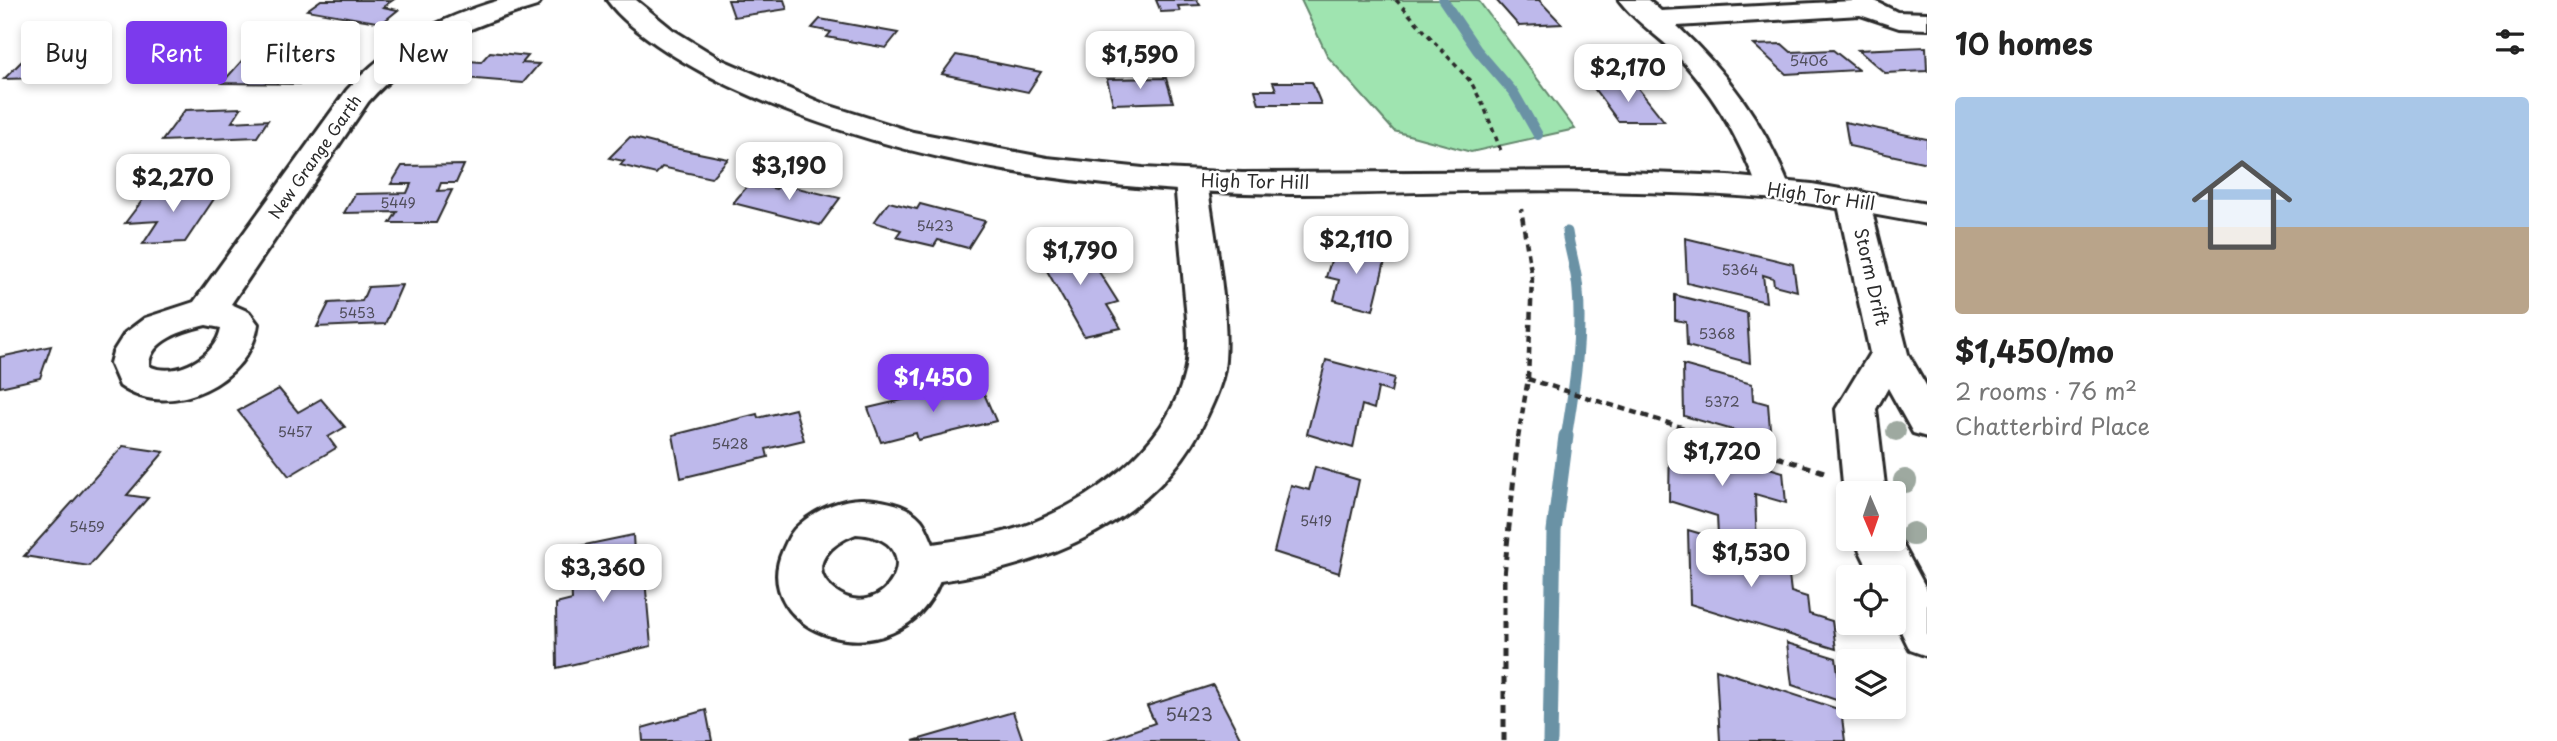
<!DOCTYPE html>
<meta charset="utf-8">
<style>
:root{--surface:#fff;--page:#f6f6f6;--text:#222;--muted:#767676;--accent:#7c3aed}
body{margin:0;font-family:"Playpen Sans",sans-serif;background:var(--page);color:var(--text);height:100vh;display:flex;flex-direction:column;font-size:26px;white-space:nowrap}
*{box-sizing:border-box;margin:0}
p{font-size:23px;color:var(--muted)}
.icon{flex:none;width:38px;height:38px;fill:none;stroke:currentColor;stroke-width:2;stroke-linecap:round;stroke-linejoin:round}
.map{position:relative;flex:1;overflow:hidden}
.drawer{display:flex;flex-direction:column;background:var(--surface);width:630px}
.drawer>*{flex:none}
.banner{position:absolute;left:21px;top:21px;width:665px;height:63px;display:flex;gap:14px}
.needle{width:46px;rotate:178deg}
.controls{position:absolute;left:1836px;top:481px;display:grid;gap:14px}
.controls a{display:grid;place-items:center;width:70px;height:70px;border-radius:7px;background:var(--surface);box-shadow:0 4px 10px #0003;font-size:35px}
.price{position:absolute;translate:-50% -60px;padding:0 16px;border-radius:14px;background:#fff;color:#222;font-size:23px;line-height:46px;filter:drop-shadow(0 2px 4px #0008)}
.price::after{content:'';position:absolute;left:50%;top:42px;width:21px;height:16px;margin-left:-10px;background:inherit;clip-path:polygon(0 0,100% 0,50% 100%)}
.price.selected{background:var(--accent);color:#fff}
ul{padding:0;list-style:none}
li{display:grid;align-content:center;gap:14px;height:371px;padding:0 28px}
li span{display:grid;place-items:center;height:217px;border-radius:7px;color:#555}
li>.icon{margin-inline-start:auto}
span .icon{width:126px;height:126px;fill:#fffc;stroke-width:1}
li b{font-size:30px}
h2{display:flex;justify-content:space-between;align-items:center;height:84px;padding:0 28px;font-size:30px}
.tag{padding:0 24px;border-radius:7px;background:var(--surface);box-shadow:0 4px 10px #0003;font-size:24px;line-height:63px}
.tag.selected{background:var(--accent);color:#fff}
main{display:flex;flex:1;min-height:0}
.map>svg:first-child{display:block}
.green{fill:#9fe4b0;stroke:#65886e;stroke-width:2}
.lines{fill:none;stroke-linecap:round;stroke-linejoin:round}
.stream-far2{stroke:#6b92a5;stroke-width:10}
.stream-far1{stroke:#6b92a5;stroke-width:11}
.stream{stroke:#6b92a5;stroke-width:15}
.building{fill:#beb9eb;stroke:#2b2b2b;stroke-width:2}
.street-casing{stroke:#2b2b2b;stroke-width:6}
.secondary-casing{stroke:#2b2b2b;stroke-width:6}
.path-far2{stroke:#2b2b2b;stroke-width:3.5;stroke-dasharray:5 4.5;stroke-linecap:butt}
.path-far1{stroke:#2b2b2b;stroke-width:4.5;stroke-dasharray:7 5;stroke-linecap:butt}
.path{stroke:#2b2b2b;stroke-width:5;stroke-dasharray:8 6;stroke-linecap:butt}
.street{fill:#fff;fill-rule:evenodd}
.secondary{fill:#fff;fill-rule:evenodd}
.tree{fill:#9ea9a0}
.labels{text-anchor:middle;stroke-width:5;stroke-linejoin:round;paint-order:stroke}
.number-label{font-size:14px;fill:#504e5b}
.far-street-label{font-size:16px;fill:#2b2b2b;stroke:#fff}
.street-label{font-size:18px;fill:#2b2b2b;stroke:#fff}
.near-number-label{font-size:18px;fill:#504e5b}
</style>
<main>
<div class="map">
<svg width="1927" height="741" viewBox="0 0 1927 741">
<rect width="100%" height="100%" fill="#fff"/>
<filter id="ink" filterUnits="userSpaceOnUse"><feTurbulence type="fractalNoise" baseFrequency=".0143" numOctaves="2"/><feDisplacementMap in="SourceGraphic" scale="14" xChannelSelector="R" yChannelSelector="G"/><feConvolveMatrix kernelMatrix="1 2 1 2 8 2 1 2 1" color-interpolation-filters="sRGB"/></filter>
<g filter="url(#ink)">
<path class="green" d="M1301 0H1478L1575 129 1471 152 1394 131 1328 57Z"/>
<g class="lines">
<path class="stream-far2" d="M1443 0 1477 50 1514 93 1538 135"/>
<path class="stream-far1" d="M1566 438C1574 390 1582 340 1578 291 1577 271 1570 252 1567 232"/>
<path class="stream" d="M1550 741 1554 531 1566 436"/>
</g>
<g class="building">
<path d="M321 0H393L383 7 398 10 382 23 307 10Z"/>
<path d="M728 0H784L787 9 734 17Z"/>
<path d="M1156 0H1197L1200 5 1178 6 1180 11 1161 12Z"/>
<path d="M1496 0H1539L1562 24 1519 26Z"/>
<path d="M820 19 898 33 886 48 827 37 831 32 812 28Z"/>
<path d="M1782 44 1791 52 1833 50 1858 70 1786 74 1754 45Z"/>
<path d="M254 47H312L295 68H321L308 84 222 83Z"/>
<path d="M1926 47 1927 71 1885 73 1858 50Z"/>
<path d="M490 52 528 56 522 63 539 64 523 83 440 76 456 60 481 62Z"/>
<path d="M100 53 78 77 4 79 28 55Z"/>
<path d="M956 55 1041 72 1028 92 942 74Z"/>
<path d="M1166 78 1173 102 1113 104 1107 79Z"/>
<path d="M1273 82H1312L1321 104H1259L1255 90H1276Z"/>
<path d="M1593 87H1637L1664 121H1618Z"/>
<path d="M241 108 232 122 268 120 257 137 162 141 185 110Z"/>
<path d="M1845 122 1927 139V163L1849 146Z"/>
<path d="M630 137 669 147 728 159 711 178 662 167 656 174 620 165 624 161 609 158Z"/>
<path d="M464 165 456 183H441L438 191 452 190 436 223H390L397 212 344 213 355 194 407 193 411 184H391L402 166Z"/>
<path d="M750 183 776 189 781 184 840 198 820 225 733 203Z"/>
<path d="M220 190 185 242 143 244 158 221 125 223 148 193Z"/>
<path d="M889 202 917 209 920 204 985 221 968 248 938 240 934 246 896 237 901 230 874 222Z"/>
<path d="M1685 238 1793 264 1797 291 1774 285 1773 278 1763 275 1766 302 1687 283Z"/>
<path d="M1068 239 1079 258 1089 256 1118 302 1107 305 1121 328 1084 336 1033 246Z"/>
<path d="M1336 244 1386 257 1373 310 1334 300 1339 280 1326 277Z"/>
<path d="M402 285 385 324 317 327 329 303 362 301 368 287Z"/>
<path d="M1675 295 1747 313 1750 363 1687 346 1686 322 1675 320Z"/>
<path d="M51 346 40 378 0 387V357Z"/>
<path d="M1326 360 1394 378 1391 392 1378 388 1374 409 1362 405 1353 448 1307 434Z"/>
<path d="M1683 365 1752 384 1753 400 1768 404 1771 441 1684 416Z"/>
<path d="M979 382 996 421 918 440 916 433 881 442 868 408Z"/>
<path d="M279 389 298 412 321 399 345 427 328 437 336 448 289 476 238 411Z"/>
<path d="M795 409 804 440 766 449 768 457 681 478 673 435 757 414 758 418Z"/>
<path d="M1670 439 1783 472 1786 503 1755 494 1757 547 1718 535 1717 516 1669 501Z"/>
<path d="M123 446 164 452 127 495 148 498 89 566 24 556Z"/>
<path d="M1315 467 1359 480 1339 573 1274 552 1291 485 1309 490Z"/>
<path d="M1688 530 1787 559 1791 592 1807 597 1809 614 1832 621 1836 649 1690 604Z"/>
<path d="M633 535 635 571 644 568 651 646 557 668 556 604 572 600 570 548Z"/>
<path d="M1787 643 1836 658 1842 702 1792 685Z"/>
<path d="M1716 669 1841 710 1845 741H1720Z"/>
<path d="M1213 685 1242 741H1104L1155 723 1147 706Z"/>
<path d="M706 710 712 741H643L642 728Z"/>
<path d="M1013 712 1023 741H913Z"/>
</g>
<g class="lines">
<g class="street-casing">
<g id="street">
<path d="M500 0H541L537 6C467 27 418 47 368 102L231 304 249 312 258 324C251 381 170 422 120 386L110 363 113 352 125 333 145 318 194 302 347 90C392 42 437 19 500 0ZM206 325 221 328C216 357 176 379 149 366 149 340 184 330 206 325Z"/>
<path d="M1619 0H1648L1661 11 1873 0 1897 12 1927 13V29L1899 28 1860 15 1677 26C1729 75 1764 122 1790 189L1785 196 1774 199 1763 196 1758 189C1738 134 1711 90 1670 48 1654 33 1632 18 1619 0Z"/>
<path d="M1191 171 1202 174 1207 181C1214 235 1229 308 1225 360 1224 379 1215 399 1207 416 1160 521 1047 565 940 581 896 688 746 631 783 550 788 539 791 531 800 524 816 510 842 498 863 499 882 500 908 504 921 520 926 526 930 537 933 544 966 539 1000 536 1032 523 1100 495 1176 440 1187 361 1190 337 1186 311 1184 287 1181 252 1178 216 1175 181L1180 174ZM856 534C937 538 881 632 832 588 806 565 832 543 856 534Z"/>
<path d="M1853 190 1865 193 1869 200 1908 354 1927 387V437L1913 433 1888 388 1876 409 1886 494H1848V502L1844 494 1836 409 1870 353 1837 200 1841 193Z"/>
<path d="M1894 529 1927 590V656L1910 650 1894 617V578H1873L1854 539H1894Z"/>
</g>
</g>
<g class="secondary-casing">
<path id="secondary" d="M607 0H636L673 30 720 59 824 104 913 132 1047 158 1143 168 1242 173 1597 171 1729 176 1812 184 1927 204V224C1882 216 1837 207 1792 201 1728 193 1664 193 1600 191 1497 188 1394 194 1291 194 1102 192 909 169 736 89 697 71 632 35 607 0Z"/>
</g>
<path class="path-far2" d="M1396 0 1471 82 1485 109 1501 151"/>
<g class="path-far1">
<path d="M1528 379 1716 438"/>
<path d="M1518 438 1528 379 1532 278 1521 209"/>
</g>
<g class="path">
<path d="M1710 436 1824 472"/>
<path d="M1504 741V576L1518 436"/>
</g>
<use href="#street" class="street"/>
<use href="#secondary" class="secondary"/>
</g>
<g class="tree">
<circle cx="1896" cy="431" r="10"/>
<circle cx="1905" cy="481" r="12"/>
<circle cx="1913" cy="534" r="12"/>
</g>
</g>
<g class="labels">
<g class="number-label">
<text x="1809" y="66">5406</text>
<text x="398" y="208">5449</text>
<text x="935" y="231">5423</text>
<text x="1740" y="275">5364</text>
<text x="357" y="318">5453</text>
<text x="1717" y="339">5368</text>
<text x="1722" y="407">5372</text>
<text x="295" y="437">5457</text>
<text x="730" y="449">5428</text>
<text x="1316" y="526">5419</text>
<text x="87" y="532">5459</text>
</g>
<g class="far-street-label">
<text transform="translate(315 157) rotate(-55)" y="6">New Grange Garth</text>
</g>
<g class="street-label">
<text transform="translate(1255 182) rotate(1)" y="6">High Tor Hill</text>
<text transform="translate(1821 197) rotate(8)" y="6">High Tor Hill</text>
<text transform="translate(1871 277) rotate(77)" y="6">Storm Drift</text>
</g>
<g class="near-number-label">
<text x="1189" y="721">5423</text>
</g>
</g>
</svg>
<div class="controls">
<a><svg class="needle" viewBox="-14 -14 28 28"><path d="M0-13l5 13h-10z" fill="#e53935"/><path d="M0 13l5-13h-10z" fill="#767676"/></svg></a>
<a><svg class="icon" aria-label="locate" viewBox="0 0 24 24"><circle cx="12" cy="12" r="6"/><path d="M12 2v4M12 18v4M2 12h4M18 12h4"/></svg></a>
<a><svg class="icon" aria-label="layers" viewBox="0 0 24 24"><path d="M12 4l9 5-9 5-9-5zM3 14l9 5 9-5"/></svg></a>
</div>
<b class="price" style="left:1140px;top:91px">$1,590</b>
<b class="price" style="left:1628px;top:104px">$2,170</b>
<b class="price" style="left:789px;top:202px">$3,190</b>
<b class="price" style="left:173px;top:214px">$2,270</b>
<b class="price" style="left:1356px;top:276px">$2,110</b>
<b class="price" style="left:1080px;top:287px">$1,790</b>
<b class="price selected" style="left:933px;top:414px">$1,450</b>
<b class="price" style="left:1722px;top:488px">$1,720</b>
<b class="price" style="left:1751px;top:589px">$1,530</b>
<b class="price" style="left:603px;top:604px">$3,360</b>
<div class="banner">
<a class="tag">Buy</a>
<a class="tag selected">Rent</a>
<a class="tag">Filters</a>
<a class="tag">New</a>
</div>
</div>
<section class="drawer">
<h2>10 homes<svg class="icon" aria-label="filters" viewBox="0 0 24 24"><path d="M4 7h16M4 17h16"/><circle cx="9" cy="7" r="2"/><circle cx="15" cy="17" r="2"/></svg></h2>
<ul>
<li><span style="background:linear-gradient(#a9c7e8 60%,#b9a48a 0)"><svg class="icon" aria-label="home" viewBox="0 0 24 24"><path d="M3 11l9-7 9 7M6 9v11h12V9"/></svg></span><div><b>$1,450/mo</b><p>2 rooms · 76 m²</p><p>Chatterbird Place</p></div></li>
</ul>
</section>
</main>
